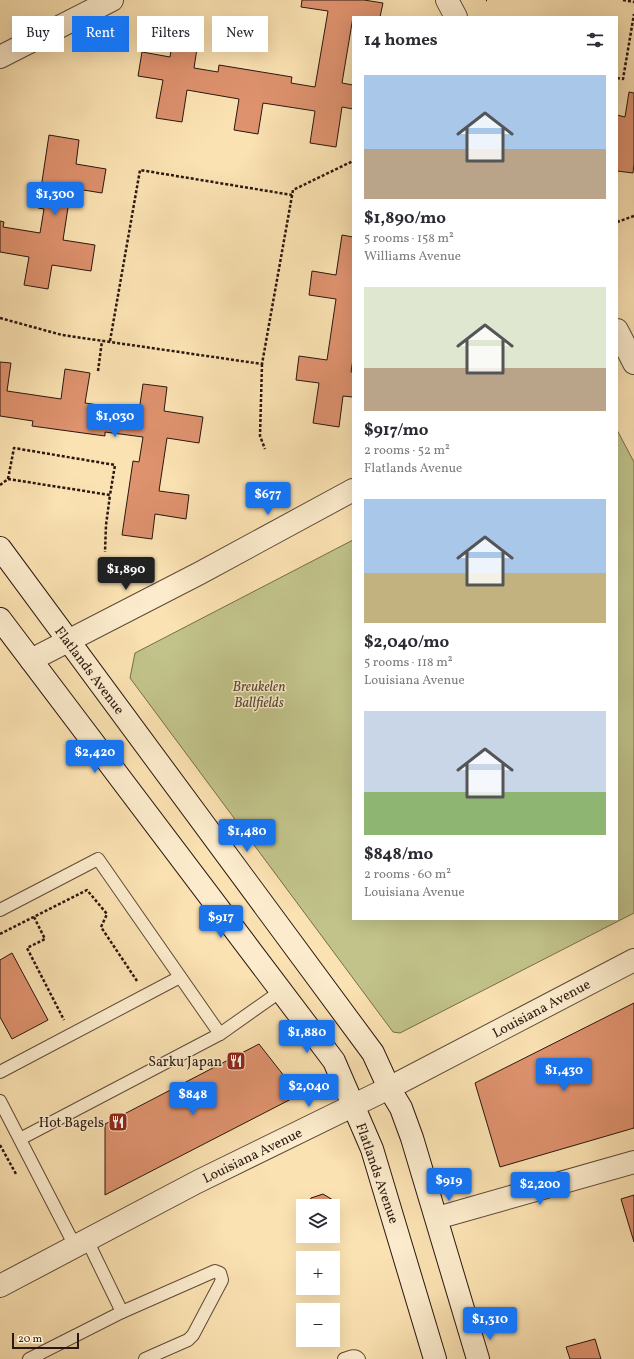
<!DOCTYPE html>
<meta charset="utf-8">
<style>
:root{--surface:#fff;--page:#f7f7f7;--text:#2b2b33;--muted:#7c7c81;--accent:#1a73e8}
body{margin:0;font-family:Vollkorn,serif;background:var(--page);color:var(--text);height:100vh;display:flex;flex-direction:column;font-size:15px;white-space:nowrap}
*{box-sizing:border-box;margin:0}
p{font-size:13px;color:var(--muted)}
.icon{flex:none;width:22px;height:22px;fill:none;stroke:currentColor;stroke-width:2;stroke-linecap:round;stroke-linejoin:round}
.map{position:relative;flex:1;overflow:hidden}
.panel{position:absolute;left:352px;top:16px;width:266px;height:904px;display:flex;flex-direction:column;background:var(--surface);border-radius:0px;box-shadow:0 4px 16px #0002}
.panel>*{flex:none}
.guide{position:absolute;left:12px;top:16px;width:280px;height:36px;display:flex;gap:8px}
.controls{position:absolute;left:296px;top:1199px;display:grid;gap:8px}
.controls a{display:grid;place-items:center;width:44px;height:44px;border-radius:0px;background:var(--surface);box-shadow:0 4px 16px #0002;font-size:20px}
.scale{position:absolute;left:12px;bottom:10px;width:67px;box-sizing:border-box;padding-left:4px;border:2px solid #2a170f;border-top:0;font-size:11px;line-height:14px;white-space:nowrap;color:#2a170f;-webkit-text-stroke:3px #fceccd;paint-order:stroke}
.price{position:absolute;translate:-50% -34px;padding:0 9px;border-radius:4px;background:var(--accent);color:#fff;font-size:13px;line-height:26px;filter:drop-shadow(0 1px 2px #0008)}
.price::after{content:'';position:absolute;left:50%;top:24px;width:12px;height:9px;margin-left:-6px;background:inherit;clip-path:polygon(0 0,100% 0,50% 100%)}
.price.selected{background:#222;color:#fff}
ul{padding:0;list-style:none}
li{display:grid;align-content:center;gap:8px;height:212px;padding:0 12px}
li span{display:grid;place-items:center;height:124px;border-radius:0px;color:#555}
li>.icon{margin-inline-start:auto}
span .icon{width:72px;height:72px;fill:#fffc;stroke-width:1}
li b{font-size:17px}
h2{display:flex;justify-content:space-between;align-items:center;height:48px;padding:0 12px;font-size:17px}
.tag{padding:0 14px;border-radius:0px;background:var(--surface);box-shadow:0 4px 16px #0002;font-size:14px;line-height:36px}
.tag.selected{background:var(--accent);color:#fff}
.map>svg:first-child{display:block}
.green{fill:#c1c38a;stroke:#766d4c}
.building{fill:#de926e;stroke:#2a170f}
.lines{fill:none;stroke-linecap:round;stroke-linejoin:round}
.service-casing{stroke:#5e4a38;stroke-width:14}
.minor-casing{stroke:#5e4a38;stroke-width:24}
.secondary-casing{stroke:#2a170f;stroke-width:24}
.path{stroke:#2a170f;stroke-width:2.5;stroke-dasharray:3 2;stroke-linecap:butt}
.service{stroke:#fceccd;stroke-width:12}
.minor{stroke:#fceccd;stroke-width:22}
.secondary{stroke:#fceccd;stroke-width:22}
.labels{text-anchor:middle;stroke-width:3;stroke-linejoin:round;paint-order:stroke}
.street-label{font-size:14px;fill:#2a170f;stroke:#fceccd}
.park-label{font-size:14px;font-style:italic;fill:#574b34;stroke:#fceccd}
.poi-label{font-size:14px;fill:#2a170f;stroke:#fceccd;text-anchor:end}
</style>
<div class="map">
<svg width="634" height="1359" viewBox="0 0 634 1359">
<rect width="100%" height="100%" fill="#fbe2b2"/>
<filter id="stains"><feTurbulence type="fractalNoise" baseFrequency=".005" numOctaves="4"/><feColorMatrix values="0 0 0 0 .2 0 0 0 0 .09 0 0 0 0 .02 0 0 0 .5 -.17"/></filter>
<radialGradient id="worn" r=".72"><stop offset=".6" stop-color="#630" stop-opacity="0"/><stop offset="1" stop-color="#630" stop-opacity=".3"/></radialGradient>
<path class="green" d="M617 430 634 462V913L400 1033 393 1032 130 678 135 653 353 540V919H617Z"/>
<g class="building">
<path d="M302 0H364L383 3 380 17H353L342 83 353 85V109L342 107 336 147 310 143 315 111 263 103 258 134 234 130 239 99 187 90 182 122 156 118 163 80 138 76 142 52 170 57 175 25 200 29 194 68 218 72 219 65 292 77 291 83 315 87 328 11 301 7Z"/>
<path d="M629 92 634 93V163L633 173 617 171V115L625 117Z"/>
<path d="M49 135 79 140 76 164 106 169 102 193 71 188 63 240 95 245 91 271 52 265 48 289 24 285 29 257 0 252V221L4 222 3 227 40 233 44 209 38 208Z"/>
<path d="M342 235 353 237V359L351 372H353V397L343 396 339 427 313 423 319 383 296 380 299 356 327 360 336 299 309 295 312 271 336 275Z"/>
<path d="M0 362 11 363 7 391 61 399 65 369 90 373 85 403 139 411 143 384 167 387 164 411 203 417 199 443 167 438 159 491 189 495 186 519 155 514 152 539 122 535 133 461 139 462 143 437 105 432V436L32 426 33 421 0 416Z"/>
<path d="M12 953 48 1020 12 1039 0 1017V960Z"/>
<path d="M634 1003V1128L500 1167 475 1083Z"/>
<path d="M259 1044 299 1095 105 1195V1124Z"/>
<path d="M323 1194 333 1200 337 1213 333 1220V1206H307L311 1198Z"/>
<path d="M634 1195V1242L621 1199Z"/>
<path d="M595 1339 601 1359H570L566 1347Z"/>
</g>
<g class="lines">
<g class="service-casing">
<g id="service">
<path d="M0 910 98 859 220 1034 20 1139"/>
<path d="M220 1034 281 991"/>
<path d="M0 1072 180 977"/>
<path d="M0 1101 75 1246"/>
<path d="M87 1240 122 1312 215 1271 220 1273 222 1280 220 1284 193 1335 188 1340 145 1359"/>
<path d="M29 1359 122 1312"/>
<path d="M344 1359C350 1357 355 1354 359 1359"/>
</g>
</g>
<g class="minor-casing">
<g id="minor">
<path d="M447 0 456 17"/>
<path d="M0 57 112 0"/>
<path d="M617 330 634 363"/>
<path d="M31 660 200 573 353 490"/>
<path d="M437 1218 634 1162"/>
<path d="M0 1286 197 1182 389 1088 634 960"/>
</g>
</g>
<g class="secondary-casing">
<g id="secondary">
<path d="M0 548 373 1053 389 1088 401 1108 412 1138 478 1359"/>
<path d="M0 619 334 1061 372 1149 435 1359"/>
</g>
</g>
<g class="path">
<path d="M486 0H487"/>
<path d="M623 0 634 2"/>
<path d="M617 78 623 79 634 14"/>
<path d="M617 222 634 216"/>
<path d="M0 318 62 335 262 364 293 190 353 161"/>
<path d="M110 341 140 170 292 195"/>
<path d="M262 364 260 436 265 449"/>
<path d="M98 371 102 341"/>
<path d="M8 479 14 448 115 465 110 495"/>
<path d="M0 485 8 479 110 495 106 525 105 552"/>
<path d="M34 917 45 939 27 948 64 1020"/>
<path d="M0 934 87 890 107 914 101 927 137 981"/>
<path d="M0 1145 16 1174"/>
</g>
<use href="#service" class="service"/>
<use href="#minor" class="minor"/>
<use href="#secondary" class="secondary"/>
</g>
<defs>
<g id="restaurant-square" transform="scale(1)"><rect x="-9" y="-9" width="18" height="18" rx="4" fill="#8f2418" stroke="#fceccd"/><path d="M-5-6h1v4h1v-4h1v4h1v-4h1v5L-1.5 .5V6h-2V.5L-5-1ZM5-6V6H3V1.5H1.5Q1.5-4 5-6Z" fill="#fff"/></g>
</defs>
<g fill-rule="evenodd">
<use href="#restaurant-square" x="236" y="1061"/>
<use href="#restaurant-square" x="118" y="1122"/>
</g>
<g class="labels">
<g class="street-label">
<text transform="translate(90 670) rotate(53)" y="5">Flatlands Avenue</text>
<text transform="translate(541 1008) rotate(-28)" y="5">Louisiana Avenue</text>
<text transform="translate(252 1155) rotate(-26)" y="5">Louisiana Avenue</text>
<text transform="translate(378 1173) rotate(71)" y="5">Flatlands Avenue</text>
</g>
<g class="park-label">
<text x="259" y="691">Breukelen<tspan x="259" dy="16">Ballfields</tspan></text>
</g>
<g class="poi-label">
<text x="222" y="1066">Sarku Japan</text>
<text x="104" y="1127">Hot Bagels</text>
</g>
</g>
<rect width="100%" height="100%" filter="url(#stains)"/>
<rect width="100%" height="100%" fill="url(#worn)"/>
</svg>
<div class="controls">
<a><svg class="icon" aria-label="layers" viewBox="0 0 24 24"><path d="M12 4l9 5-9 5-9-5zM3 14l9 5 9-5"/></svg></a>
<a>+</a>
<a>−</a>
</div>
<div class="scale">20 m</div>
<b class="price" style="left:55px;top:216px">$1,300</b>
<b class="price" style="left:115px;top:438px">$1,030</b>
<b class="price" style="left:268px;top:516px">$677</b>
<b class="price selected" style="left:126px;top:591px">$1,890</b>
<b class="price" style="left:95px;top:774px">$2,420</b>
<b class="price" style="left:247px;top:853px">$1,480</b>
<b class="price" style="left:221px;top:939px">$917</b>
<b class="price" style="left:307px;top:1054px">$1,880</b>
<b class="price" style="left:564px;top:1092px">$1,430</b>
<b class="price" style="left:309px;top:1108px">$2,040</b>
<b class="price" style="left:193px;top:1116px">$848</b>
<b class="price" style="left:449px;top:1202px">$919</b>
<b class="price" style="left:540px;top:1206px">$2,200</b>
<b class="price" style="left:490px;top:1341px">$1,310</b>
<div class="guide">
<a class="tag">Buy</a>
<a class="tag selected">Rent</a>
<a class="tag">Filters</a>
<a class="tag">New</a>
</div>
<section class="panel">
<h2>14 homes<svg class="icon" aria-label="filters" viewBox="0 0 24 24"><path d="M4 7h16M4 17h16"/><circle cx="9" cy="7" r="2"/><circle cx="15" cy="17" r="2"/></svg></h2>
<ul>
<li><span style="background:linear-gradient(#a9c7e8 60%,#b9a48a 0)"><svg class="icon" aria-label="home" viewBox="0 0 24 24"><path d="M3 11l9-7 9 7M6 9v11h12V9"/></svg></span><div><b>$1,890/mo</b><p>5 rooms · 158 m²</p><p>Williams Avenue</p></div></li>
<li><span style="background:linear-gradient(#dfe7d0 65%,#b9a48a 0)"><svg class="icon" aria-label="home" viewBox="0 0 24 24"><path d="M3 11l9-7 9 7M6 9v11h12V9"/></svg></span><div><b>$917/mo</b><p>2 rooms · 52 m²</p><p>Flatlands Avenue</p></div></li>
<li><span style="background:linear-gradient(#a9c7e8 60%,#c2b280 0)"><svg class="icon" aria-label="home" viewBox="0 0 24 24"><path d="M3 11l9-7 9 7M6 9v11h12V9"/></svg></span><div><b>$2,040/mo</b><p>5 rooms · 118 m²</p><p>Louisiana Avenue</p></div></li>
<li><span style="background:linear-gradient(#c9d6e8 65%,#8fb573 0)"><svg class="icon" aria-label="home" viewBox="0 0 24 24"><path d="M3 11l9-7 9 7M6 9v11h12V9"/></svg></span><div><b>$848/mo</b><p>2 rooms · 60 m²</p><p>Louisiana Avenue</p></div></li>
</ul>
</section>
</div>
